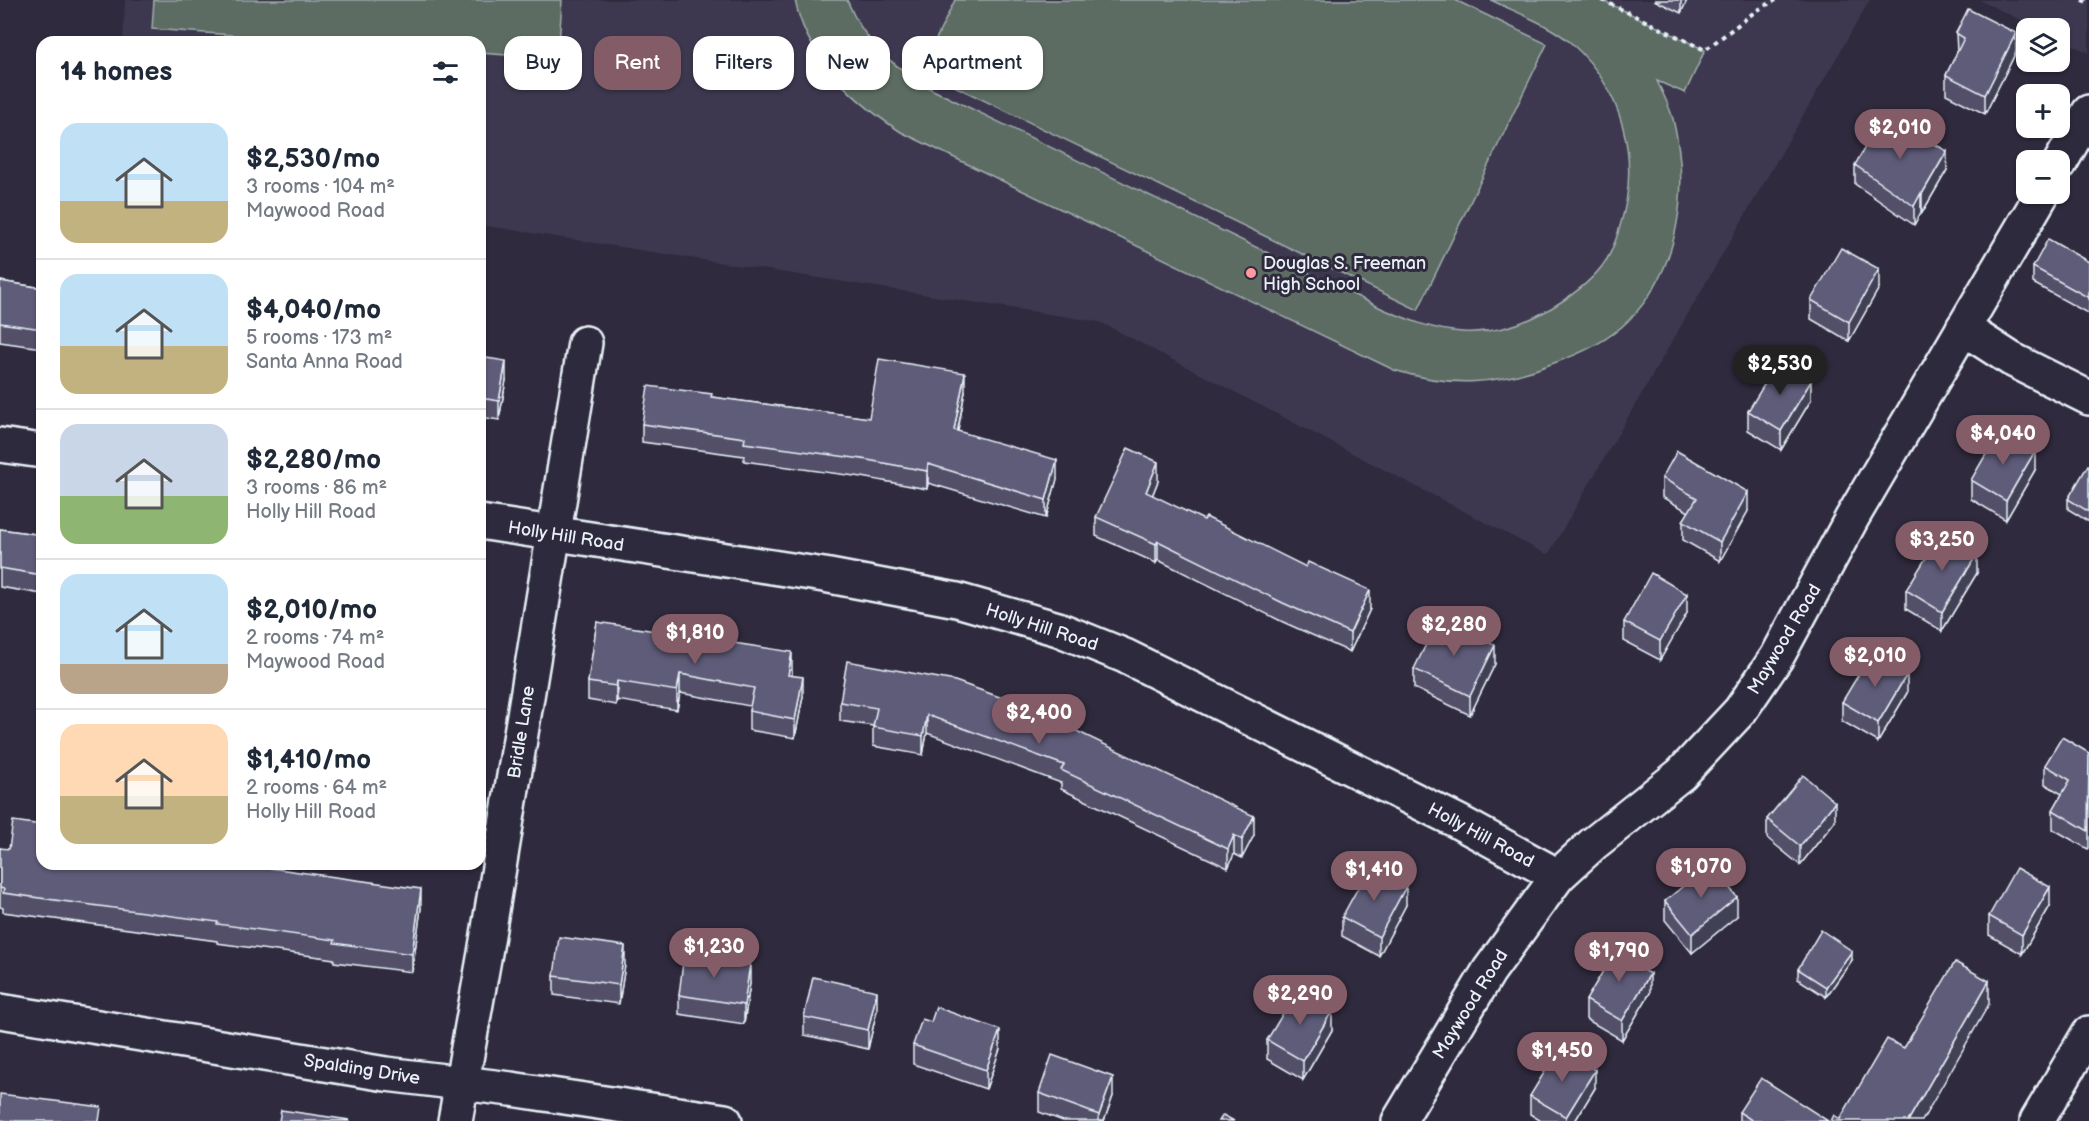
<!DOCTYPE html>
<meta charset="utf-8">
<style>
:root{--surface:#fff;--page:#f6f6f7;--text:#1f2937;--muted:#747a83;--line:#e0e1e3;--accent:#845c67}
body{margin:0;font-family:"Balsamiq Sans",sans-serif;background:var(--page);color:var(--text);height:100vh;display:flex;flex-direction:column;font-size:22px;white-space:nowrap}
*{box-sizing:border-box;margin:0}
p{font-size:20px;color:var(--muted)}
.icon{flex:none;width:33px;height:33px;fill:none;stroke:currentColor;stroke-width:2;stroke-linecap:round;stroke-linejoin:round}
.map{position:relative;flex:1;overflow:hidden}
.sheet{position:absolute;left:36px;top:36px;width:450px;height:834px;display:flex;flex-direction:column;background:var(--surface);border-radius:18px;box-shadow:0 2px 4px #0004}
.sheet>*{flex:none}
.guide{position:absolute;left:504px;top:36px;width:570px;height:54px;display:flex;gap:12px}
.tools{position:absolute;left:2016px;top:18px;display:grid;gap:12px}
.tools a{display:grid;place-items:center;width:54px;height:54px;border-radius:12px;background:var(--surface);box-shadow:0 2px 4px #0004;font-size:30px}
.price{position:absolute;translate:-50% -51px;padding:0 14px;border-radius:21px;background:var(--accent);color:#fff;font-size:20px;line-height:39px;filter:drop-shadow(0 2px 3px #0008)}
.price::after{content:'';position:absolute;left:50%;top:36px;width:18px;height:14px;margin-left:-9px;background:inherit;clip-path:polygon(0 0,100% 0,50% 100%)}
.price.selected{background:#222;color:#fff}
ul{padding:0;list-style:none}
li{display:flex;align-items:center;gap:18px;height:150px;padding:0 24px}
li+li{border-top:2px solid var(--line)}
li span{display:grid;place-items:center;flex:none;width:168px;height:120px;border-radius:18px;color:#555}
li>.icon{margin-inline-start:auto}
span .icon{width:72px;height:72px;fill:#fffc;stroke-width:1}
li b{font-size:26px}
h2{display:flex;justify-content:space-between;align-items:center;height:72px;padding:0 24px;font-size:26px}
.pill{padding:0 21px;border-radius:18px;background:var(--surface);box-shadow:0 2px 4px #0004;font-size:21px;line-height:54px}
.pill.selected{background:var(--accent);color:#fff}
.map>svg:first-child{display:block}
.built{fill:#3d394f}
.green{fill:#5b6c64;stroke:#a2aeae;stroke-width:1.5}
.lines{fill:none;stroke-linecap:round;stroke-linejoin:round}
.street-casing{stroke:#e8f1f8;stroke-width:38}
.path{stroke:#e8f1f8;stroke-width:4;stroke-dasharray:4.5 4.5;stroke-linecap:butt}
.street{stroke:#2f2a3d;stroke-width:33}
.wall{fill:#524f69;stroke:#e8f1f8;stroke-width:1.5}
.shaded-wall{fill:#424055;stroke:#e8f1f8;stroke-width:1.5}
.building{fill:#5f5c7a;stroke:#e8f1f8;stroke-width:1.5}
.poi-dot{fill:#ff9aa2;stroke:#2f2a3d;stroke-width:2}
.labels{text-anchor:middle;stroke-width:6;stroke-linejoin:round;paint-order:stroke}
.poi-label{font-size:18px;fill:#e8f1f8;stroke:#2f2a3d;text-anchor:start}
.street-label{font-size:18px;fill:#e8f1f8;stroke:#2f2a3d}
</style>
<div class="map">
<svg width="2089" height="1121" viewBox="0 0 2089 1121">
<rect width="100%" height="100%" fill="#2f2a3d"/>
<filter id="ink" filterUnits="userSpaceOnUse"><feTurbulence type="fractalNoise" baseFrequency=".0167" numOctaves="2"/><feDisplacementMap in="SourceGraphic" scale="12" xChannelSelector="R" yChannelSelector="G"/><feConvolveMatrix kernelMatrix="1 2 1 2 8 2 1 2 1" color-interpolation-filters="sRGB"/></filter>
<g filter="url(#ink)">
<g class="built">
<path d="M125 0H1870L1548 555 1100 322 480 225V42H123Z"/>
<path d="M1979 0H2089V53L2060 39V28H2038Z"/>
</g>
<g class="green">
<path d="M154 0H562L558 59 480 53V42H328L152 29Z"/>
<path d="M795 0H847C865 45 893 66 933 90L1383 309C1409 320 1433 330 1462 332 1494 334 1525 324 1553 307 1573 295 1594 280 1607 259 1613 249 1617 237 1620 226 1641 160 1623 89 1571 43 1549 24 1517 13 1491 0H1602L1705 50 1685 93 1657 81C1663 93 1669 105 1673 119 1690 187 1680 269 1629 320 1608 341 1582 353 1554 363 1499 385 1451 388 1394 370L901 132C853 101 807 59 795 0Z"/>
<path d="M955 0H1455L1547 44 1418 310 921 70Z"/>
</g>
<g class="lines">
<g class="street-casing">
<g id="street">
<path d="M2060 163 2089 112"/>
<path d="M1963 328 2011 359 2089 398"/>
<path d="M0 445 42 451"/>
<path d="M480 522 824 575 957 600 1058 629 1125 656 1457 821 1558 876"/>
<path d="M0 1011 386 1074 511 1089 725 1121"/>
<path d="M455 1121 485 953 585 343"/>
<path d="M1399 1121 1489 971 1558 876 1593 844 1681 774 1740 711 1777 657 1852 518 2042 194"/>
<path d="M2037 1121 2089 1033"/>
</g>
</g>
<g class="path">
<path d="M1602 0 1705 50 1756 11 1776 0"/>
<path d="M2082 0 2089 3"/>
</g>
<use href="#street" class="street"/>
</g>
<g class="wall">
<path d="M1654 0H1687L1681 13Z"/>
<path d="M1956 33 2016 52 1985 114 1946 94V75L1957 53Z"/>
<path d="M1855 165 1947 170 1922 213 1921 212 1914 225 1855 184Z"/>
<path d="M2089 262V314L2033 283V267Z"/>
<path d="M0 281 42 288V348L0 342Z"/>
<path d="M1879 288 1849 341 1811 319V300Z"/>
<path d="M480 357 506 380 499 420 480 417Z"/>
<path d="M965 391 958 431 1057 479 1046 518 928 483 927 489 862 477 744 461V456L642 442V424L712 397 869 418Z"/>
<path d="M1811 400 1781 450 1748 430V411Z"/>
<path d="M2089 466V522L2068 509V499Z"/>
<path d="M2035 470 2006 520 1971 499V480Z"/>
<path d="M1662 478 1748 511 1720 561 1683 540V521L1689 512 1662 497Z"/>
<path d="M1158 481 1152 496 1370 609 1350 652 1283 622 1158 560 1156 563 1096 536V517Z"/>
<path d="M0 529 42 535V594L0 587Z"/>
<path d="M1977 573 1942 631 1906 609V590Z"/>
<path d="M1687 613 1660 660 1624 641V622Z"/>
<path d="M597 622 792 671V675L803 696 795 738 749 730V711L750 706 680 693 677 710 617 700 616 705 588 700V682Z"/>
<path d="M1495 664 1470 715 1414 688V669Z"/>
<path d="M1907 693 1878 742 1842 721V702Z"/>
<path d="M840 702 1044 715 1254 835 1242 858 1234 854 1228 868 1061 789V783L927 733 923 755 873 746V726L840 721Z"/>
<path d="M2089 753V848L2088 849 2053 829V810L2062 794 2045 784V765Z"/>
<path d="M1767 819 1835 821 1800 865 1767 838Z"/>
<path d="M0 848 42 864 421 908 412 972 334 962V959L217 943V941L3 912V908L0 907Z"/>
<path d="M1665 901 1737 916 1692 953 1665 920Z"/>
<path d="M1406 905 1379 956 1342 936V917Z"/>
<path d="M2050 906 2022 954 1989 935V916Z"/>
<path d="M1852 960 1826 997 1798 979V969Z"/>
<path d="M625 965 619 1004 554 995V976Z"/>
<path d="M1644 971 1650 993 1622 1040 1586 1019V1000Z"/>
<path d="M750 983 744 1024 679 1014V995Z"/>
<path d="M877 1010 868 1049 804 1035V1017Z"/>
<path d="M1332 1030 1303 1080 1267 1059V1040Z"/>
<path d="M913 1045 1000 1049 986 1089 913 1064Z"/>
<path d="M1595 1088 1575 1121H1541L1530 1114V1096Z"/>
<path d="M1039 1093 1113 1096 1104 1121H1063L1039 1112Z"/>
<path d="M1739 1112 1828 1121H1739Z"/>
</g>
<g class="shaded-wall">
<path d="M1681 0H1687L1681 13Z"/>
<path d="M2016 33V52L1985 114V95Z"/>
<path d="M1947 151V170L1922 213V194Z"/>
<path d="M1921 193V212L1914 225V206Z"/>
<path d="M1879 269V288L1849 341V322Z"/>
<path d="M506 361V380L499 420V401Z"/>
<path d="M965 373V391L954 449V430Z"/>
<path d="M1811 381V400L1781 450V431Z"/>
<path d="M2035 451V470L2006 520V501Z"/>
<path d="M1057 460V479L1046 518V500Z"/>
<path d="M1158 462V481L1146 511V492Z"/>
<path d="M928 464V483L927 489V471Z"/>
<path d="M1748 492V511L1720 561V542Z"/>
<path d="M1158 541V560L1156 563V544Z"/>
<path d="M1977 554V573L1942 631V612Z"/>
<path d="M1370 590V609L1350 652V633Z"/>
<path d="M1687 594V613L1660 660V641Z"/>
<path d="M1495 645V664L1470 715V696Z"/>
<path d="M792 652V671L788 694V675Z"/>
<path d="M680 674V693L677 710V691Z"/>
<path d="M1907 674V693L1878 742V723Z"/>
<path d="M803 677V696L795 738V720Z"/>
<path d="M617 681V700L616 705V686Z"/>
<path d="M927 715V733L923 755V736Z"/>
<path d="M1835 802V821L1800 865V846Z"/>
<path d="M1254 816V835L1242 858V840Z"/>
<path d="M1234 835V854L1228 868V849Z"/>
<path d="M1406 886V905L1379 956V937Z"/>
<path d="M2050 887V906L2022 954V935Z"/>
<path d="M421 889V908L412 972V954Z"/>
<path d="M1737 897V916L1692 953V934Z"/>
<path d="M625 946V965L619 1004V985Z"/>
<path d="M1852 951V960L1826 997V987Z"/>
<path d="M1644 956V975L1637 967Z"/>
<path d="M750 964V983L744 1024V1005Z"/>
<path d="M1650 974V993L1622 1040V1021Z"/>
<path d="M1989 981V1004L1922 1121H1908Z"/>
<path d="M877 991V1010L868 1049V1030Z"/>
<path d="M1332 1011V1030L1303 1080V1061Z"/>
<path d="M1000 1030V1049L986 1089V1070Z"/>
<path d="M1595 1070V1088L1575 1121H1566V1117Z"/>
<path d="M1113 1077V1096L1104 1121H1099V1115Z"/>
</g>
<g class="building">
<path d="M1968 9 2016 33 1985 95 1946 75 1964 38 1956 33Z"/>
<path d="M1883 115 1947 151 1922 194 1921 193 1914 206 1855 165Z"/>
<path d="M2048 239 2089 262V298L2033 267Z"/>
<path d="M1841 248 1879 269 1849 322 1811 300Z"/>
<path d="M0 281 42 288V329L0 323Z"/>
<path d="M480 357 506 361 499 401 480 398Z"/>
<path d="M879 359 965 373 954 430 1057 460 1046 500 928 464 927 471 862 459 744 443 745 438 642 424 648 386 712 394 711 397 869 418Z"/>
<path d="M1778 362 1811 381 1781 431 1748 411Z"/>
<path d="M2000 430 2035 451 2006 501 1971 480Z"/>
<path d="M1128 448 1158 462 1146 492 1204 520 1206 517 1306 567 1308 562 1370 590 1350 633 1283 603 1158 541 1156 544 1096 517Z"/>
<path d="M1677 451 1748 492 1720 542 1683 521 1697 498 1662 478Z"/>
<path d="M2088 465 2089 466V512L2068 499Z"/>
<path d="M0 529 42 535V575L0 568Z"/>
<path d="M1942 532 1977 554 1942 612 1906 590Z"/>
<path d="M1651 573 1687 594 1660 641 1624 622Z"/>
<path d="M1439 618 1495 645 1470 696 1414 669Z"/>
<path d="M597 622 792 652 788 675 803 677 795 720 749 711 754 688 680 674 677 691 617 681 616 686 588 682Z"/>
<path d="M1872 652 1907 674 1878 723 1842 702Z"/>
<path d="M847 661 955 681 1044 713 1043 715 1254 816 1242 840 1234 835 1228 849 1061 770 1064 765 927 715 923 736 873 727 877 708 840 702Z"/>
<path d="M2062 737 2089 753 2088 831 2053 810 2070 780 2045 765Z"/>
<path d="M1803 775 1835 802 1800 846 1767 819Z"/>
<path d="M13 821 42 825V864H95L126 868 127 864H241L421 889 412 954 334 943 335 940 217 924 218 922 3 893 4 889 0 888V848L9 849Z"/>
<path d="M1710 864 1737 897 1692 934 1665 901Z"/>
<path d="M1370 866 1406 886 1379 937 1342 917Z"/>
<path d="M2016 868 2050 887 2022 935 1989 916Z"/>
<path d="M1821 930 1852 951 1826 987 1798 969Z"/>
<path d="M559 937 625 946 619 985 554 976Z"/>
<path d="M1620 942 1644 956 1637 967 1650 974 1622 1021 1586 1000Z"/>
<path d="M684 954 750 964 744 1005 679 995Z"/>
<path d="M1955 962 1989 981 1908 1121H1831L1834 1115 1840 1119 1887 1039 1904 1048Z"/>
<path d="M813 977 877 991 868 1030 804 1017Z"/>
<path d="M1297 990 1332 1011 1303 1061 1267 1040Z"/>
<path d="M936 1007 1000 1030 986 1070 913 1045 922 1019 931 1022Z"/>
<path d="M1559 1048 1595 1070 1566 1117 1530 1096Z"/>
<path d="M1052 1055 1113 1077 1099 1115 1039 1093Z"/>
<path d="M1761 1078 1828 1121H1753L1739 1112Z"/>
<path d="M0 1094 101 1107 99 1121H8L0 1120Z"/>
<path d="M281 1110 349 1120V1121H279Z"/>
<path d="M1223 1115 1234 1121H1219Z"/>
</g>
</g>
<circle class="poi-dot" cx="1251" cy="273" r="6"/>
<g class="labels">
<g class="poi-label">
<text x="1263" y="269">Douglas S. Freeman<tspan x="1263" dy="21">High School</tspan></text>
</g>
<g class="street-label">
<text transform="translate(566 536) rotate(9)" y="6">Holly Hill Road</text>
<text transform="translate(1042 627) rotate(18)" y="6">Holly Hill Road</text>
<text transform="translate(1784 639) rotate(-59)" y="6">Maywood Road</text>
<text transform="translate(521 732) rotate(-81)" y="6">Bridle Lane</text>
<text transform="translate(1481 835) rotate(28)" y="6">Holly Hill Road</text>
<text transform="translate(1470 1004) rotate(-58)" y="6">Maywood Road</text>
<text transform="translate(362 1069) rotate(9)" y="6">Spalding Drive</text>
</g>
</g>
</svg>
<div class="tools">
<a><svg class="icon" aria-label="layers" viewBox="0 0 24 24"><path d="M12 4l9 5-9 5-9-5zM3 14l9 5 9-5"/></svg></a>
<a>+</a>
<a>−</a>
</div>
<b class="price" style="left:1900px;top:160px">$2,010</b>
<b class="price selected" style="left:1780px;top:396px">$2,530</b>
<b class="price" style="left:2003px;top:466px">$4,040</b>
<b class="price" style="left:1942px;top:572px">$3,250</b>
<b class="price" style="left:1454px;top:657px">$2,280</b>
<b class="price" style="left:695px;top:665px">$1,810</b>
<b class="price" style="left:1875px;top:688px">$2,010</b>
<b class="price" style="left:1039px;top:745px">$2,400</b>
<b class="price" style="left:1701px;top:899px">$1,070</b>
<b class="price" style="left:1374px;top:902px">$1,410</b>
<b class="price" style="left:714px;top:979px">$1,230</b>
<b class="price" style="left:1619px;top:983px">$1,790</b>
<b class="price" style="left:1300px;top:1026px">$2,290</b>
<b class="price" style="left:1562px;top:1083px">$1,450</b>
<div class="guide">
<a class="pill">Buy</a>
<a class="pill selected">Rent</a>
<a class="pill">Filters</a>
<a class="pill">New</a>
<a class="pill">Apartment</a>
</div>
<section class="sheet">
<h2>14 homes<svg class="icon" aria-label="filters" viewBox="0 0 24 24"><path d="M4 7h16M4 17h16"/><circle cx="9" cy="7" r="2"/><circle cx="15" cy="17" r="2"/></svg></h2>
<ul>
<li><span style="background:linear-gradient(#bfe0f5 65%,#c2b280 0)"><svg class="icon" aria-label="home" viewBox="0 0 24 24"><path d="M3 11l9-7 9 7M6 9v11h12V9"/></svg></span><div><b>$2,530/mo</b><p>3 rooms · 104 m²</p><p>Maywood Road</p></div></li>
<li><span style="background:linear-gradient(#bfe0f5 60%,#c2b280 0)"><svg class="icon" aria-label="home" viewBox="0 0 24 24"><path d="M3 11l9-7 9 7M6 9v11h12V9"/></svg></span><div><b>$4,040/mo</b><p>5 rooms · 173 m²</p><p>Santa Anna Road</p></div></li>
<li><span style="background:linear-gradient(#c9d6e8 60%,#8fb573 0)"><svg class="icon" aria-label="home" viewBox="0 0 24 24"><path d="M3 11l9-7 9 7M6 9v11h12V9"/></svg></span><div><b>$2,280/mo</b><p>3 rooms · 86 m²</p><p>Holly Hill Road</p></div></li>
<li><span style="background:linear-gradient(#bfe0f5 75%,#b9a48a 0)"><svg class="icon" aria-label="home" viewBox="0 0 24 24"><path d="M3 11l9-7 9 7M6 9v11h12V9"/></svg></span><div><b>$2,010/mo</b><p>2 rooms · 74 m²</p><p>Maywood Road</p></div></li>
<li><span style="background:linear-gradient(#ffd9b3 60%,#c2b280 0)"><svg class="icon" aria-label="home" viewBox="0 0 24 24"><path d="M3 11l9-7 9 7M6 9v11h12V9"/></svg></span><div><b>$1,410/mo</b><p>2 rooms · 64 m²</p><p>Holly Hill Road</p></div></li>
</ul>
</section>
</div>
